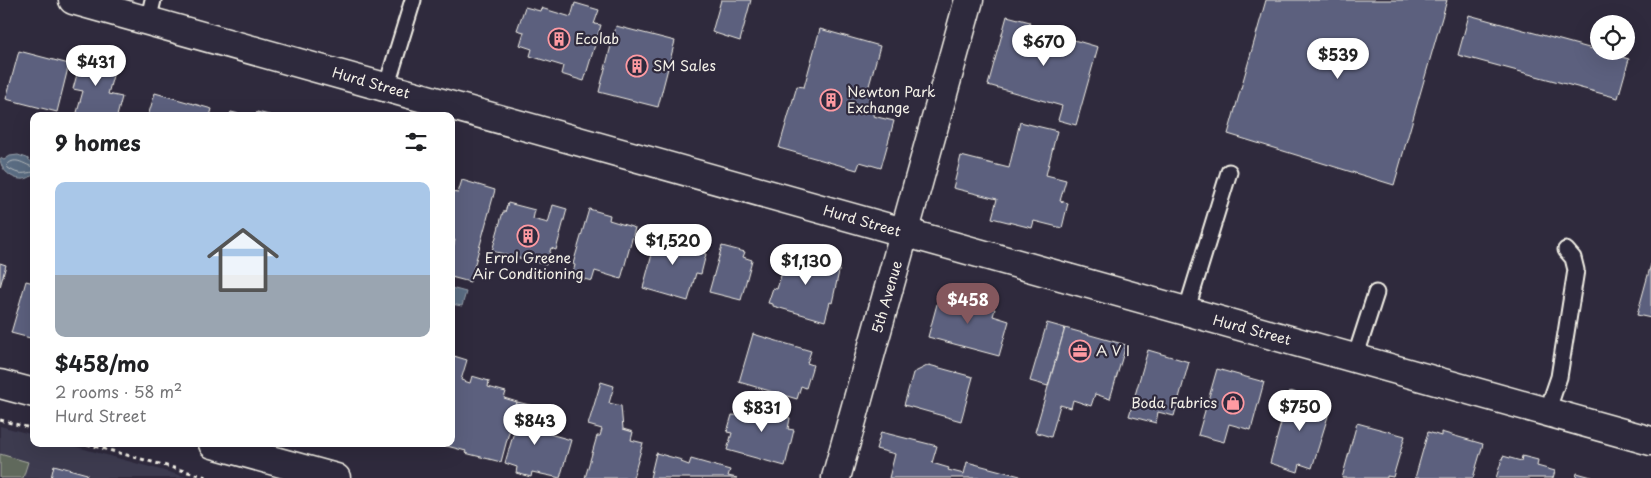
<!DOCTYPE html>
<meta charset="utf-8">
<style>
:root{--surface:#fff;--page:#f2f2f2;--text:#202124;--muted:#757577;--accent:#84575d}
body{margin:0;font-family:"Playpen Sans",sans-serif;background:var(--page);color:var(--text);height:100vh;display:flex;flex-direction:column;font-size:19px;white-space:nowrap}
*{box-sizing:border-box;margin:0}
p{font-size:16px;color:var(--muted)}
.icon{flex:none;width:28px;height:28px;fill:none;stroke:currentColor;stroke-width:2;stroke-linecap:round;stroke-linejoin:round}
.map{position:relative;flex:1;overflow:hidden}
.details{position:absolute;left:30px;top:112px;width:425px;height:335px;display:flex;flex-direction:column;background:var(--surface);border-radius:10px;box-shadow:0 5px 20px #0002}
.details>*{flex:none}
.tools{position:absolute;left:1590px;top:15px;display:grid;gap:10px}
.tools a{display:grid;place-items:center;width:45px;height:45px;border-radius:50%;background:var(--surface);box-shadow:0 5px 20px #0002;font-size:25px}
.price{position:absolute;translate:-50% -42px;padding:0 11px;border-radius:18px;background:#fff;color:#222;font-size:16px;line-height:32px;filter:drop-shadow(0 1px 2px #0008)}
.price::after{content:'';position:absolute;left:50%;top:30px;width:15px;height:11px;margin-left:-8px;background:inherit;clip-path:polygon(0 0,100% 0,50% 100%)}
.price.selected{background:var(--accent);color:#fff}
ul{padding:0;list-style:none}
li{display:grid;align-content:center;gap:10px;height:265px;padding:0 25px}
li span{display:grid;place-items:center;height:155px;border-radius:10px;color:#555}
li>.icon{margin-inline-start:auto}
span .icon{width:90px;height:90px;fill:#fffc;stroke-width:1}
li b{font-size:21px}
h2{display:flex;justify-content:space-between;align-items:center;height:60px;padding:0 25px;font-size:21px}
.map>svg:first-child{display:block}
.built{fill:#3c3a50}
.green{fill:#61695c;stroke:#aaada2}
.water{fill:#5a6c82;stroke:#98a1ab}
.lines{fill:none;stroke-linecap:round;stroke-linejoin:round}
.shore{stroke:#b6bcbf;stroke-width:1}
.building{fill:#5c617e;stroke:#f4f1e8}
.service-casing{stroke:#f4f1e8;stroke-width:19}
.minor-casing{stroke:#f4f1e8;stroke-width:31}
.path{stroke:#f4f1e8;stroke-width:3;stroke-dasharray:4 4;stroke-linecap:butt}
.service{stroke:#2f2a3d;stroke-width:15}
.minor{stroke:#2f2a3d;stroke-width:28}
.labels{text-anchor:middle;stroke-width:4.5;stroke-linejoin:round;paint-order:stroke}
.poi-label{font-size:14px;fill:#f4f1e8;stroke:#2f2a3d;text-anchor:start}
.street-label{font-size:14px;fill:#f4f1e8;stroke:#2f2a3d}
</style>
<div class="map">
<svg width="1651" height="478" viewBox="0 0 1651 478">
<rect width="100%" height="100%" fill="#2f2a3d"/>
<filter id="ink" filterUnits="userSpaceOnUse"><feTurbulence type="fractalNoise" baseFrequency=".02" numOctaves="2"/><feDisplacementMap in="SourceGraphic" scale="10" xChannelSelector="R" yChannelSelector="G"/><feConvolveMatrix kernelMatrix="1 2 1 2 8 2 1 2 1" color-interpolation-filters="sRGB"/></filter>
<g filter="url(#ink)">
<path class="built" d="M0 426 34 435V444H66L190 478H0Z"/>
<path class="green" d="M0 454 28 462 23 478H0Z"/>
<g class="water">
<path d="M18 155 27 158 34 164V174C21 187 0 173 0 158L4 160 10 156Z"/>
<path d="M451 288 466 292 462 306 451 304Z"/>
</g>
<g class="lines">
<path class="shore" d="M34 167C25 166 16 155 7 165L8 168C20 176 23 173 34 172"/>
</g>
<g class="building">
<path d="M721 0H751L740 41 712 32Z"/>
<path d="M1266 0H1447L1394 185 1228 134Z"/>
<path d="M575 3 599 10 594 24 601 25 584 81 561 74 563 66 530 56 532 49 520 45 524 32 517 30 525 7 540 11 541 8 571 17Z"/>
<path d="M1469 15 1629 59 1618 98 1458 55Z"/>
<path d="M1007 16 1030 22 1029 27 1098 47 1076 125 1058 120 1062 106 988 85Z"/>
<path d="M616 26 675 41 658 107 599 92Z"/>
<path d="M820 29 880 46 867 93 871 94 867 106 875 108 873 116 894 121 881 168 860 162 857 170 779 148 797 86 804 87Z"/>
<path d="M19 51 69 64 57 112 6 99Z"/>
<path d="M83 52 117 61 108 94 122 97 117 116H76L83 91 73 89Z"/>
<path d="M155 93 212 109 210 116H148Z"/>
<path d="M231 112 247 116H229Z"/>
<path d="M257 112 273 116H256Z"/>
<path d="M1020 122 1057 131 1046 175 1066 180 1060 201 1068 203 1062 228 1034 221 1032 228 992 218 997 199 953 188 961 156 1009 168Z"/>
<path d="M462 180 495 190 470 282 451 277V256L455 240 451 239V192L458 193Z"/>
<path d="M508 203 535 210 533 219 548 223 553 205 567 209 556 250 551 248 546 265 492 251 503 212H505Z"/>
<path d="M589 209 610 215 609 220 635 228 621 279 595 271 592 281 572 276 575 265 573 264Z"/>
<path d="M659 228 686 236 683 248 706 254 701 274 696 273 688 301 643 288Z"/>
<path d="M722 246 745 252 743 257 752 260 741 300 709 292Z"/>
<path d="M788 252 824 260 823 262 840 267 832 303 830 302 825 321 773 306V304L768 303 773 288 777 289Z"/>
<path d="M0 263 6 265 0 287Z"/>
<path d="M1651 264V318L1637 315Z"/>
<path d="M26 281 34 283V339L11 333Z"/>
<path d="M940 293 995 309 993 316 1009 321 999 356 928 337Z"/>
<path d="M1047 323 1065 328 1048 386 1030 381Z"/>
<path d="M1065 328 1126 345 1110 399 1095 394 1091 406 1073 400 1071 408 1060 405 1051 437 1035 432Z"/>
<path d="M753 334 811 351 807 363 813 365 806 388 801 386 797 399 739 382Z"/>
<path d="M1148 350 1189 362 1174 416 1158 412 1156 423 1129 416Z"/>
<path d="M454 356 467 360 461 380 470 383 472 376 489 381 488 387 506 392 504 398 517 402 501 462 465 453 466 451 439 444H451V365Z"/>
<path d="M929 365 973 377 961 421 904 405 913 373Z"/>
<path d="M1217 369 1264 382 1251 430 1229 424 1224 442 1198 435Z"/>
<path d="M601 382 614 386 609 403 621 406 623 429 633 432 631 440 643 443 633 478H585L597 436H600L602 429 588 425Z"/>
<path d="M1290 391 1332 403 1312 468 1300 464 1298 472 1270 463Z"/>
<path d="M756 399 785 407 783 416 790 418 788 429 794 430 785 466 727 450 732 433 727 432 732 415 744 416 747 407 753 408Z"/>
<path d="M517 402 538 407 532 429 571 440 560 478 532 472 531 477 516 473 517 467 505 463 516 425 511 424Z"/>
<path d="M1357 423 1405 436 1393 477 1387 476V478H1342Z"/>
<path d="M881 432 937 446 932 463 949 468 948 470 964 474 967 462 1020 476V478H889L895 454 876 449Z"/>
<path d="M1428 432 1441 436V432L1483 444 1473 478H1415Z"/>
<path d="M656 453 682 460 681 462 689 465 691 459 730 470 728 476 737 478H650Z"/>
<path d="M1503 456 1521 461 1522 456 1538 460 1537 466 1555 471 1553 478H1496Z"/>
<path d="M54 465 87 474 86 478H51Z"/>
<path d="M1577 473 1595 478H1576Z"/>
</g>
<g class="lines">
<g class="service-casing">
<g id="service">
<path d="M148 21 153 0"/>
<path d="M386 88 413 0"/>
<path d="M1186 312 1229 172"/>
<path d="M1355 358 1376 293"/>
<path d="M1547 412 1559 377 1576 270 1573 258 1566 250"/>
</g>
</g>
<g class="minor-casing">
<g id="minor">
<path d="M73 0 1651 441"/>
<path d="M0 384 34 393"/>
<path d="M213 444 336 478"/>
<path d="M836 478 969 0"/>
</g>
</g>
<g class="path">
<path d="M0 420 34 429"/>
<path d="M87 444 210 478"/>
</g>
<use href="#service" class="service"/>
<use href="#minor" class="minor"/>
</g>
</g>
<defs>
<g id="building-ring" transform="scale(1.125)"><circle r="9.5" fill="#2f2a3d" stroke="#ff9aa2" stroke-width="1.5"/><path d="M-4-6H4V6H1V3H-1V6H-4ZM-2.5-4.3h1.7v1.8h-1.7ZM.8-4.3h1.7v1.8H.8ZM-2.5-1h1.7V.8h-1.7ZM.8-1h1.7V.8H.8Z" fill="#ff9aa2"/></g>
<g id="office-ring" transform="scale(1.125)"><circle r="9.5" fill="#2f2a3d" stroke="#ff9aa2" stroke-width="1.5"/><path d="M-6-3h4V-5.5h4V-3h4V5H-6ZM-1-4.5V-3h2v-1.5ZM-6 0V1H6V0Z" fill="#ff9aa2"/></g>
<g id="shop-ring" transform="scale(1.125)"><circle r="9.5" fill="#2f2a3d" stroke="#ff9aa2" stroke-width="1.5"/><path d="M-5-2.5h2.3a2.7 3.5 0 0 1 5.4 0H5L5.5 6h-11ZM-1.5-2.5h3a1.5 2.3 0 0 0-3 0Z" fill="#ff9aa2"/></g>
</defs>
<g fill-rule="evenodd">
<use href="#building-ring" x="559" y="39"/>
<use href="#building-ring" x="637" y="66"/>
<use href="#building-ring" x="831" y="100"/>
<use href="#building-ring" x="528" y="236"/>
<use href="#office-ring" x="1080" y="351"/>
<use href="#shop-ring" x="1233" y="403"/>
</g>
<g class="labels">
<g class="poi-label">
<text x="575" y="44">Ecolab</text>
<text x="653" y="71">SM Sales</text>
<text x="847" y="97">Newton Park<tspan x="847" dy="16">Exchange</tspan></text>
<text x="528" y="263" text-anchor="middle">Errol Greene<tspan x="528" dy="16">Air Conditioning</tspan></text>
<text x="1096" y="356">A V I</text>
<text x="1217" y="408" text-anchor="end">Boda Fabrics</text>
</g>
<g class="street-label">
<text transform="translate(371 83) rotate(16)" y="5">Hurd Street</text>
<text transform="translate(862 221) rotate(16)" y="5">Hurd Street</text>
<text transform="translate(887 297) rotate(-74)" y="5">5th Avenue</text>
<text transform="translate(1252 330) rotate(15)" y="5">Hurd Street</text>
</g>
</g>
</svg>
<div class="tools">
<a><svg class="icon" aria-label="locate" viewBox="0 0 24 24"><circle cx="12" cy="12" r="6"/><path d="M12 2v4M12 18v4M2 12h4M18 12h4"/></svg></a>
</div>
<b class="price" style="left:1044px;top:67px">$670</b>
<b class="price" style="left:1338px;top:80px">$539</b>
<b class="price" style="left:96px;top:87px">$431</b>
<b class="price" style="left:673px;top:266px">$1,520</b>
<b class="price" style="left:806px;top:286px">$1,130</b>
<b class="price selected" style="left:968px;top:325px">$458</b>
<b class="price" style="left:1300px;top:432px">$750</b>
<b class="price" style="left:762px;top:433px">$831</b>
<b class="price" style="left:535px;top:446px">$843</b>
<section class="details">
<h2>9 homes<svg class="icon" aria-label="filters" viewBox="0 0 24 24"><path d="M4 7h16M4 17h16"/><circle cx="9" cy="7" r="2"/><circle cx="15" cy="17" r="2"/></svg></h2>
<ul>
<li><span style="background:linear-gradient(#a9c7e8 60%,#9aa5b1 0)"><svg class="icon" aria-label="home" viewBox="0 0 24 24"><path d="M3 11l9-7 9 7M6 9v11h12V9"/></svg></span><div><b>$458/mo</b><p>2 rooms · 58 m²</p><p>Hurd Street</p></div></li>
</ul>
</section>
</div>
